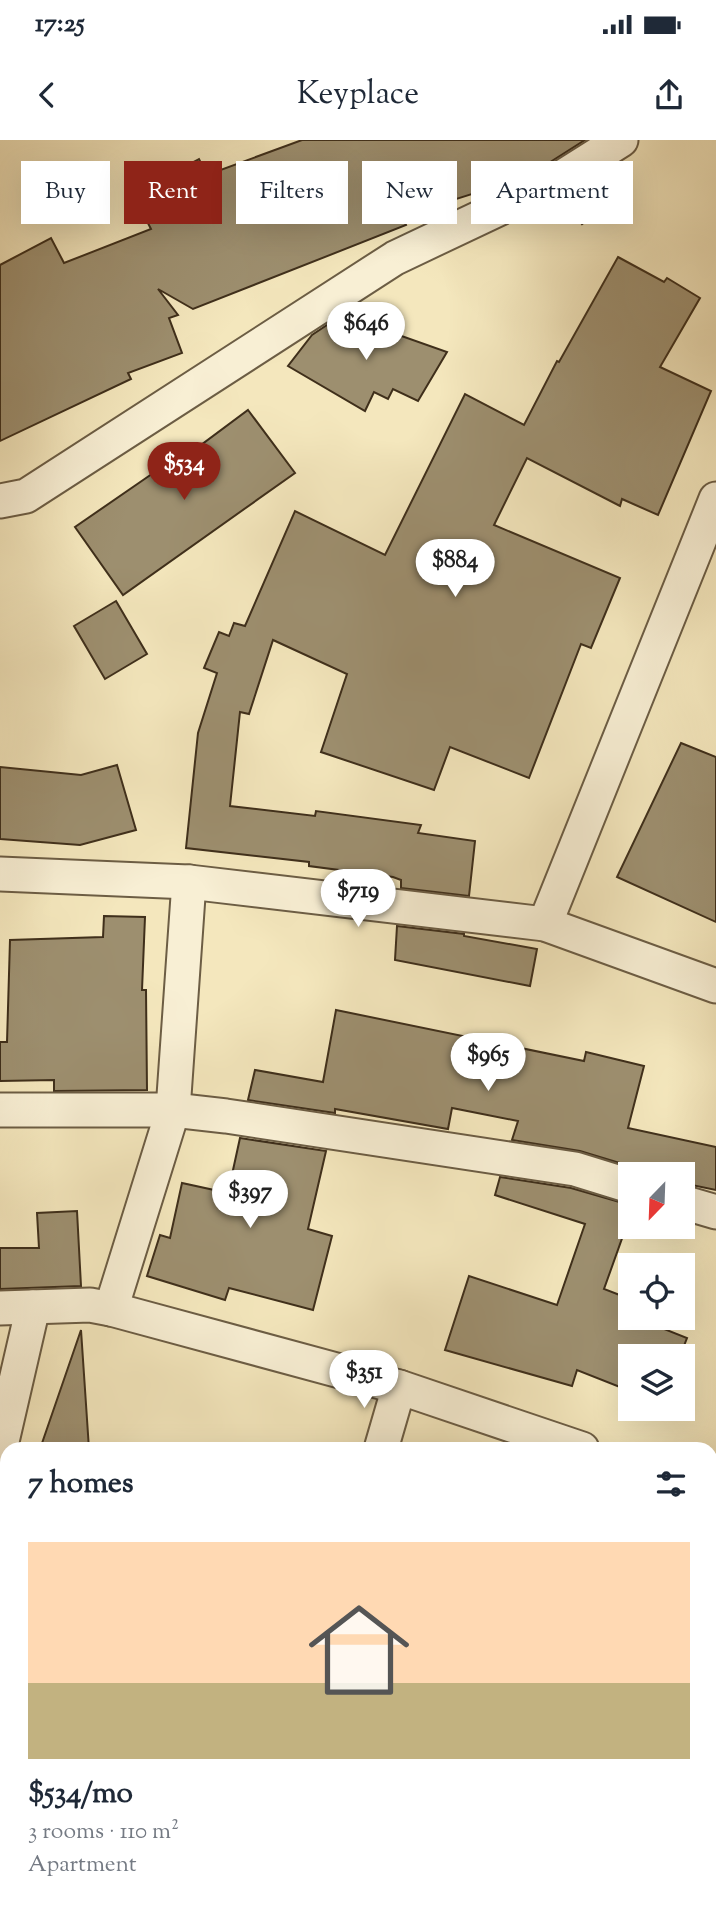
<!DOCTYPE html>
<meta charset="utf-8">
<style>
:root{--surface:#fff;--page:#f6f6f7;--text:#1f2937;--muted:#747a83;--line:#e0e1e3;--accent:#8f2418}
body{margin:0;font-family:"Sorts Mill Goudy",serif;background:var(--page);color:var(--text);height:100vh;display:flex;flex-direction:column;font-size:26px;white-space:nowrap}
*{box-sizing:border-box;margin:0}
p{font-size:23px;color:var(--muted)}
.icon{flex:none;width:38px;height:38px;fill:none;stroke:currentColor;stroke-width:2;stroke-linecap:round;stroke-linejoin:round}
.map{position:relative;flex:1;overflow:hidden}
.side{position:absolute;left:0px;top:1302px;width:718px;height:469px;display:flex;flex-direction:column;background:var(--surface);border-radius:21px 21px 0 0;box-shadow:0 7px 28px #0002}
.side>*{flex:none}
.top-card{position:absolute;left:21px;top:21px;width:676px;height:63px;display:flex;gap:14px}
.needle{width:46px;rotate:203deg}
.controls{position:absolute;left:618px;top:1022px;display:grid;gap:14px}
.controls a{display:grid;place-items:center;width:77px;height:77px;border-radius:0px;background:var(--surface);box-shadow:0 7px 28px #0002;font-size:35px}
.price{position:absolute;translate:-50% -60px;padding:0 16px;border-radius:24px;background:#fff;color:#222;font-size:23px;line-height:46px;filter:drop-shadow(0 2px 4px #0008)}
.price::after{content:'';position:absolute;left:50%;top:42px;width:21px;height:16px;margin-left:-10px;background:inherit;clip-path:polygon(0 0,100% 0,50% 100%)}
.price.on{background:var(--accent);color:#fff}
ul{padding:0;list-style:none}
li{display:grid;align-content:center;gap:14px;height:371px;padding:0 28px}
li+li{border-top:2px solid var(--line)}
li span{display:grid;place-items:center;height:217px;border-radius:0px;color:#555}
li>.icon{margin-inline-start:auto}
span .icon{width:126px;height:126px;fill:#fffc;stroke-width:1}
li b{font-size:30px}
h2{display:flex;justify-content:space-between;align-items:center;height:84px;padding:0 28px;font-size:30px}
.pill{padding:0 24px;border-radius:0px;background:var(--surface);box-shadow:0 7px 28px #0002;font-size:24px;line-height:63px}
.pill.on{background:var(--accent);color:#fff}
.status{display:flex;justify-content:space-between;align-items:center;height:49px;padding:0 35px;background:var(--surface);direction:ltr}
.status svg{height:19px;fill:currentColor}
header{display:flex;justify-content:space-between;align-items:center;height:91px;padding:0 28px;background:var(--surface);font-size:32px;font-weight:600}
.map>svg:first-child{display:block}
.building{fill:#9d8f6f;stroke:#3f2f1b;stroke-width:2}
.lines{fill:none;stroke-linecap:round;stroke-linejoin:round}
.street-casing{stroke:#6c5d44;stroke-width:37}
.street{stroke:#f8efd4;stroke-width:33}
</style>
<div class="status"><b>17:25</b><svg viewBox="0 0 49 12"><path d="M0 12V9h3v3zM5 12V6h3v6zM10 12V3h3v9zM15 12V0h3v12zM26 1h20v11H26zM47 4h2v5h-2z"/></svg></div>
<header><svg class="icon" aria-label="back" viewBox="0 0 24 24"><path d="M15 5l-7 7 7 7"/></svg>Keyplace<svg class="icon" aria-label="share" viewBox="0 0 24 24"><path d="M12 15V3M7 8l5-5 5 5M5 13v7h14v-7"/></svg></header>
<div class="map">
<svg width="716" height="1771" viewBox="0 0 716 1771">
<rect width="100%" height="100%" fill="#f4e7bd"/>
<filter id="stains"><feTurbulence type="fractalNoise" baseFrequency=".00286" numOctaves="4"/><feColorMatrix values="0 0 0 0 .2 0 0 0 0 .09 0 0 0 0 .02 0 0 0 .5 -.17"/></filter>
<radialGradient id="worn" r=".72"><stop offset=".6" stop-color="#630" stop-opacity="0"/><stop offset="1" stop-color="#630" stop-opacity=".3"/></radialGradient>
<g class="building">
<path d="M302 0H585L544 26 513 41 402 76 406 85 193 169 158 149 178 175 169 178 182 213 128 233 131 239 0 301V125L51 98 64 123 151 89 133 54 199 19 207 35Z"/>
<path d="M616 26 628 49 582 84 563 60Z"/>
<path d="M618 117 664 142 667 138 700 158 660 227 711 251 658 375 622 359 620 366 527 318 494 385 620 438 591 508 581 504 529 638 450 607 434 650 321 612 347 534 273 500 249 574 240 572 230 666 315 676 316 671 421 685 418 693 475 701 469 756 401 748V740L393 737 309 726V722L186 708 198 593 217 533 204 528 219 492 229 496 234 483 245 486 295 371 385 415 465 254 524 285 557 221 559 222Z"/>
<path d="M342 175 447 212 418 261 393 249 388 259 374 252 365 271 288 226 312 195Z"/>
<path d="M248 270 295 333 123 455 75 387 175 318 178 322Z"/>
<path d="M116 461 147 514 105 539 74 486Z"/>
<path d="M681 603 716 617V782L617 737Z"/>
<path d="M117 625 136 690 80 705 0 699V627L81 635Z"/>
<path d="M104 776 145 777 142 850H146L147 950 54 951V940L0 941V902H7L10 800 103 797Z"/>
<path d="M397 786 464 794V796L537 809 530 846 395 820Z"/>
<path d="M336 870 584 921 586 912 644 926 628 988 716 1007V1050L682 1043V1034H645L636 1028 580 1011 512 1000 518 981 452 968 448 989 335 969V973L248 960 255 930 323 942Z"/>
<path d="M240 998 326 1011 308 1089 332 1096 313 1170 229 1148 225 1160 147 1136 160 1095 170 1098 182 1043 228 1053Z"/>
<path d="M500 1037 571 1048 630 1065V1076L604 1149 630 1159V1178H657L654 1185 687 1198 680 1216H630V1251L577 1230 572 1246 445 1210 469 1136 557 1165 585 1084 495 1055Z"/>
<path d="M77 1071 81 1146 0 1149V1108H39L37 1073Z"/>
<path d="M81 1190 89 1309H40Z"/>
</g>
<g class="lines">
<g class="street-casing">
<g id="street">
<path d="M0 361 26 356 395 118 553 43 621 0"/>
<path d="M0 734 189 742 545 784 716 846"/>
<path d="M545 784 716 359"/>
<path d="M0 970H173L226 976 575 1029 630 1046"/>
<path d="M682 1062 716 1072"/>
<path d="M0 1168 90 1165 111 1169 399 1247 582 1309"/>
<path d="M111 1169 173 970 189 742"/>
<path d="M381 1309 399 1247"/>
<path d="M0 1310 33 1167"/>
<path d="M710 1384 716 1387"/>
<path d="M710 1745 716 1750"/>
<path d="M247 1771 249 1764"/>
<path d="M614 1771 621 1764"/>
</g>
</g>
<use href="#street" class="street"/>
</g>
<rect width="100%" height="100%" filter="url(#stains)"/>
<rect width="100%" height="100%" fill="url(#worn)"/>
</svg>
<div class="controls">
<a><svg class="needle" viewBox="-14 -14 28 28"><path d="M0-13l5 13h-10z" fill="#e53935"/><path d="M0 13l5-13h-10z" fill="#747a83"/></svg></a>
<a><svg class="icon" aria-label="locate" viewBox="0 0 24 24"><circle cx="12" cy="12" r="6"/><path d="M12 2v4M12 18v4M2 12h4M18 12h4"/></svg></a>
<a><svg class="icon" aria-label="layers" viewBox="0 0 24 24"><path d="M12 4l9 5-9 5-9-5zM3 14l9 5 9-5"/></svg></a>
</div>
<b class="price" style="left:366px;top:222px">$646</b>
<b class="price on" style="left:184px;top:362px">$534</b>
<b class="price" style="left:455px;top:459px">$884</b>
<b class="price" style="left:358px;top:789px">$719</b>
<b class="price" style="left:488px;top:953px">$965</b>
<b class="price" style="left:250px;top:1090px">$397</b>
<b class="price" style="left:364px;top:1270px">$351</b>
<div class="top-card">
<a class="pill">Buy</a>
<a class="pill on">Rent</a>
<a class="pill">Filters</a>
<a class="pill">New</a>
<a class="pill">Apartment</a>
</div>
<section class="side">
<h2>7 homes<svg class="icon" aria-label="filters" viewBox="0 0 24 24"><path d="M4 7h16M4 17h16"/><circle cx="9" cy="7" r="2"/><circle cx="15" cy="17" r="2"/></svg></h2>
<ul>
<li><span style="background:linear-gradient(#ffd9b3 65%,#c2b280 0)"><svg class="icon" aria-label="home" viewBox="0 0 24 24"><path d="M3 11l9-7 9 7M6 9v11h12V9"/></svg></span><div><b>$534/mo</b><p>3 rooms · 110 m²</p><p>Apartment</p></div></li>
</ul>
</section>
</div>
